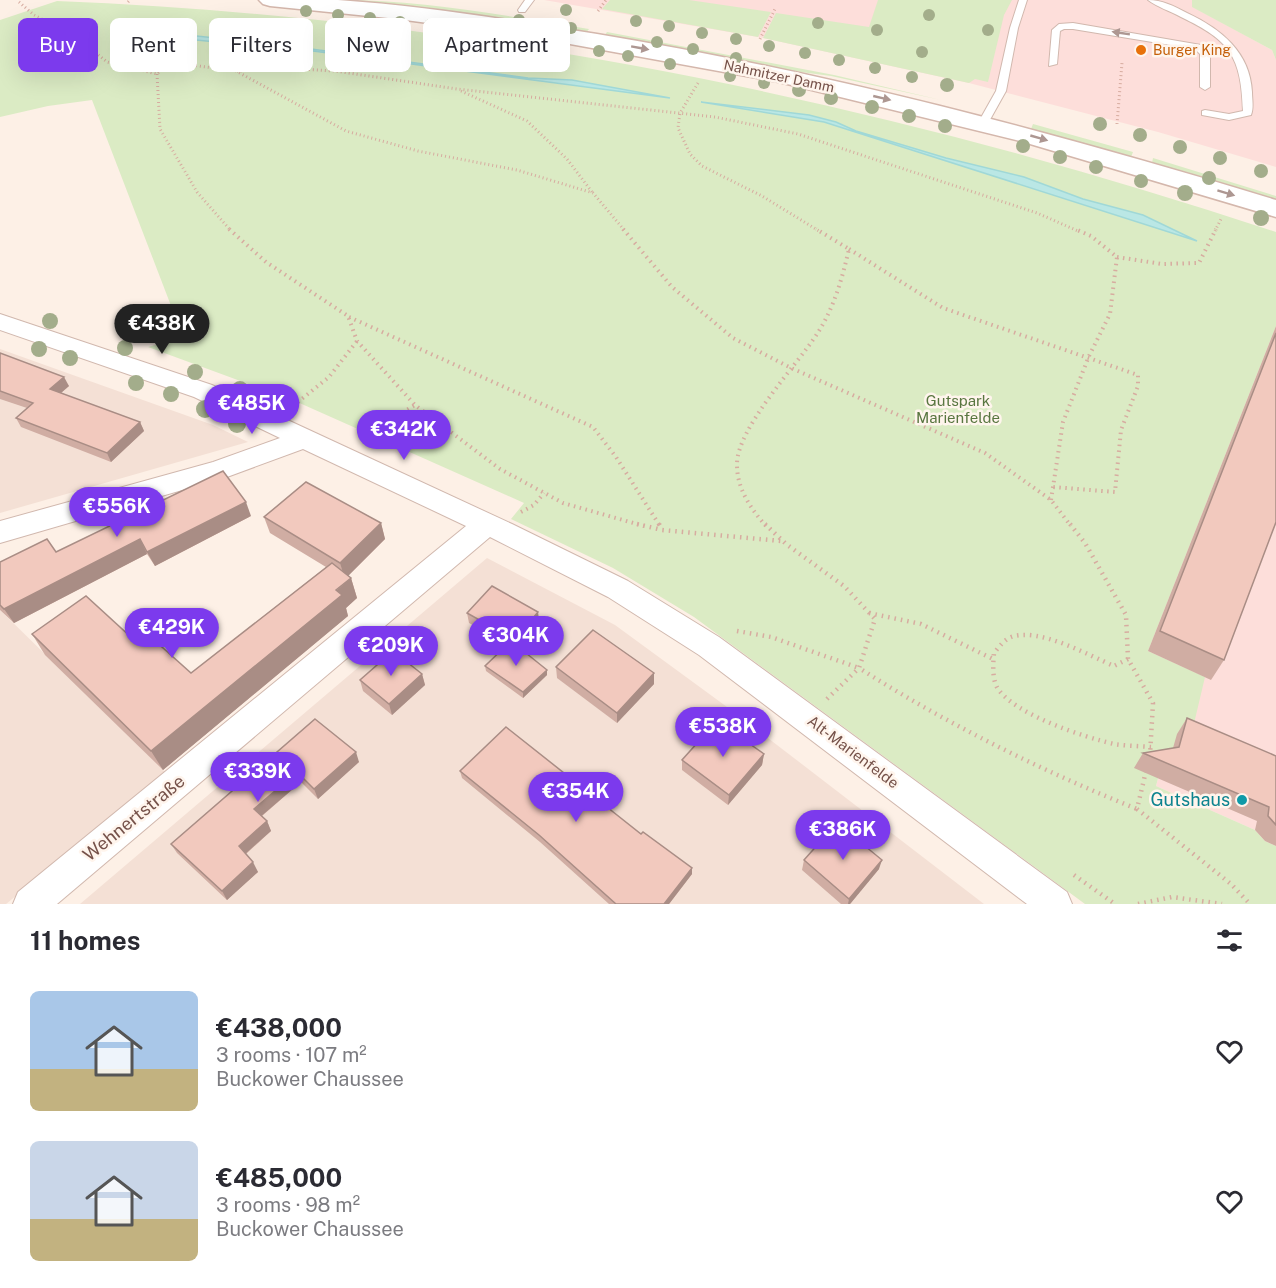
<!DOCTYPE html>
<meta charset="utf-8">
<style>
:root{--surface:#fff;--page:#f7f7f7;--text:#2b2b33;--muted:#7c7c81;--accent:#7c3aed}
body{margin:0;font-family:"Public Sans",sans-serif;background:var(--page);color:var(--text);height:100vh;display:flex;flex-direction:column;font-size:22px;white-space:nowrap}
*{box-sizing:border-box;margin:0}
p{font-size:20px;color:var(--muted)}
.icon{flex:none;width:33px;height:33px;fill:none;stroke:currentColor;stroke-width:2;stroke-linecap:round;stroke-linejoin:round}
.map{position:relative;height:904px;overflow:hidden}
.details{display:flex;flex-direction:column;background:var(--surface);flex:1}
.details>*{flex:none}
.guide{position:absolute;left:18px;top:18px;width:600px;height:54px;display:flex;gap:12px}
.price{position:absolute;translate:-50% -51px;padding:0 14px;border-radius:21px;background:var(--accent);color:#fff;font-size:20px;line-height:39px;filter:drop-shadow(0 2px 3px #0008)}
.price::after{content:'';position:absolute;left:50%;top:36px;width:18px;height:14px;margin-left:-9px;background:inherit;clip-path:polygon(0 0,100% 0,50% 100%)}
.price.selected{background:#222;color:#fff}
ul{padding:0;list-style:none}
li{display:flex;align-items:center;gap:18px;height:150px;padding:0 30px}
li span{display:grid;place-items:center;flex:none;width:168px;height:120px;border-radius:9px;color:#555}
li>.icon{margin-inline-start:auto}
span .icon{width:72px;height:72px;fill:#fffc;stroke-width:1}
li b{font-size:26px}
h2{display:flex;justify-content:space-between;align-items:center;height:72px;padding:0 30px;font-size:26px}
.chip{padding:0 21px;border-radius:9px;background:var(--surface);box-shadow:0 6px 24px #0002;font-size:21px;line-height:54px}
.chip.selected{background:var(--accent);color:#fff}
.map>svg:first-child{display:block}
.residential{fill:#f4e0d5}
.commercial{fill:#fddeda}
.green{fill:#dbebc4}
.water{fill:#bae7e5;stroke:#a0d8d7;stroke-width:1.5}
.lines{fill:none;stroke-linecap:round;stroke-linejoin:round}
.lane-casing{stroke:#d1b8ae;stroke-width:2}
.street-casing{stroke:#d1b8ae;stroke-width:2}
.secondary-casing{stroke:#d4b7ac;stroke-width:3}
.path-far2{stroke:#d7aca0;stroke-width:3;stroke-dasharray:1 3;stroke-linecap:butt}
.path-far1{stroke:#d7aca0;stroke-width:4;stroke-dasharray:1.5 4.5;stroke-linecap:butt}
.path{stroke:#d7aca0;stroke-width:4.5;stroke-dasharray:1.5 5;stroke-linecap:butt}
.lane{fill:#fff;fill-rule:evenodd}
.street{fill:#fff;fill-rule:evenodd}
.secondary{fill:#fff;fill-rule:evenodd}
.tree{fill:#a3ad8b}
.wall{fill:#d0ada3}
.shaded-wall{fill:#a98d85}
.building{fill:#f2c9be;stroke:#a98d85;stroke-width:1.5}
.oneway{fill:#ad9792}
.food-dot{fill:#e8710a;stroke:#fff5ed;stroke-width:2}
.culture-dot{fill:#0f9aa8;stroke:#fff5ed;stroke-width:2}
.labels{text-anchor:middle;stroke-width:5;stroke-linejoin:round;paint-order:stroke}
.far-food-label{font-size:14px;fill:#c56008;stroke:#fff5ed;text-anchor:start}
.far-street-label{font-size:14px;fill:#76524a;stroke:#fff5ed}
.park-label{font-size:15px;fill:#597640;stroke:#fff5ed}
.street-label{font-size:15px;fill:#76524a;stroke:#fff5ed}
.near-culture-label{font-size:18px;fill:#0d838f;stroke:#fff5ed;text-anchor:end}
.near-street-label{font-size:18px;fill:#76524a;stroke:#fff5ed}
</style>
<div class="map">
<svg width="1276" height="904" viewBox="0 0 1276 904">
<rect width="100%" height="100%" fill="#fdf0e6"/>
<g class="residential">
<path d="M0 349 213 425 248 442 0 513Z"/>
<path d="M487 558 615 625 738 715 984 904H80Z"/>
<path d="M0 610 166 773 6 904H0Z"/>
</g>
<g class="commercial">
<path d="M544 0H1192L1193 7 1272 50 1276 60V167L1158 132 969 83 758 37Z"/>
<path d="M1276 326V846L1265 841 1255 830 1156 786 1162 763 1171 754 1174 742 1148 651Z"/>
</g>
<g class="green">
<path d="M340 0C424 0 507 16 589 29L586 33Z"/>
<path d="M610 0H689L771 12 758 37 602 9Z"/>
<path d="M878 0H1012L1004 15 988 82 975 79 969 83 763 38 776 13 869 27Z"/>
<path d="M1192 0H1276V60L1272 50 1192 7Z"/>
<path d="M57 1C476 18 874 99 1276 232V326L1148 651 1205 677 1192 732 1162 763 1156 786 1255 830 1265 841 1276 846V904H1085L694 617 613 568 511 519 524 503 295 401 148 347 183 337 92 100 48 106 0 117V20Z"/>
<path d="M607 32 834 75 941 100 831 76 771 68 604 36Z"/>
<path d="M1033 124 1133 152 1131 157 1031 129Z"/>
<path d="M1153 158 1276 196V201L1152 163Z"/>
</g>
<g class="water">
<path d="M130 29 281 45 528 78 572 80 670 98 313 51 196 40Z"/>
<path d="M701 102 809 115 836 122 856 131 946 158 1024 177 1083 199 1143 215 1197 241 824 122Z"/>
</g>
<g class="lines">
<g class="lane-casing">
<g id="lane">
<path d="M525 0H534L525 12H519L518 10Z"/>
<path d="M1019 0H1027L1018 28 1006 91 987 125H979L978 123 996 91 1010 28Z"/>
<path d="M1148 0C1162 0 1174 6 1187 13 1221 29 1250 52 1252 92 1252 100 1254 108 1251 115L1229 120 1202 115V111L1205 110 1229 114 1243 111C1241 57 1231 41 1181 17 1170 11 1157 7 1148 0Z"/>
<path d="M1073 23 1201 45 1210 53V87L1205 90 1200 87V54L1195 49 1073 29H1064L1060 31 1057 64 1049 66 1052 30 1059 24Z"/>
</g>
</g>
<g class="street-casing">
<path id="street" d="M0 314 212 385 512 524 628 581 719 637 1067 892 1072 904H1027L699 655 608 597 490 537 57 904H13L18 892 466 526 303 449 227 477 0 543V521L213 462 280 438 194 397 0 330Z"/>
</g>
<g class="secondary-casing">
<path id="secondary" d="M259 0C285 0 312 0 338 0 424 6 511 20 597 34 827 72 1053 132 1276 200V217L1020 141 779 82 526 36 398 19 270 6 263 4Z"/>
</g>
<g class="path-far2">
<path d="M19 2 34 15 78 38 107 62 157 74 161 70 184 64 236 71 346 131 418 151 517 170 593 193 625 231"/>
<path d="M128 2 130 0"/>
<path d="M598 11 606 0"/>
<path d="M760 39 775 9"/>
<path d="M237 71 284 68 335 71 457 89 715 117 798 134 1037 213 1078 231"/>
<path d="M157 74 160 129 197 192 231 231"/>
<path d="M698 83 680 113 678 128 690 154 702 166 762 196 819 231"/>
<path d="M461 91 527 121 567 159 592 192"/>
<path d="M1117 124 1122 63"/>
<path d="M1215 231 1222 217"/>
</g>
<g class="path-far1">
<path d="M229 229 266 262 348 316 357 341 415 405 500 469 563 503 644 526"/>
<path d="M623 229 672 287 733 338 791 368 985 453 1051 500 1071 526"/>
<path d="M849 249 943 308 1138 375V386L1121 430 1115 492 1053 487"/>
<path d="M1117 257 1162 264 1199 263 1216 229"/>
<path d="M349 317 593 427 616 457 660 526"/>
<path d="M293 406 329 377 357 341"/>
<path d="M361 437 415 405"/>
<path d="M1051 500 1063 422 1089 356 1110 314 1117 257 1091 236 1075 229"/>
<path d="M521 512 534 505 544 493"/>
<path d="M766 526C751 509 737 489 737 465 736 429 797 365 817 334 834 308 842 279 849 249L816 229"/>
</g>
<g class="path">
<path d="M637 524 662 530 781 541"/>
<path d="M659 524 662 529"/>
<path d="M765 524 786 544 844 586 875 619 859 668C947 724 1040 770 1137 809"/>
<path d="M1070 524 1085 543 1126 615 1128 659 1153 703 1150 755"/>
<path d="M869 613 921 624 993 659"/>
<path d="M737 631 771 637 859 668"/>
<path d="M1128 659 1114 666C1088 655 1039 627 1011 637 1004 640 999 647 994 653 993 664 992 680 998 689 1016 715 1084 737 1114 744 1126 746 1139 746 1151 747"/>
<path d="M827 699 859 668"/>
<path d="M1146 771 1137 809 1231 884 1250 904"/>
<path d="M1074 875 1115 904"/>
<path d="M1138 904 1172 897 1222 904"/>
</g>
<use href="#lane" class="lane"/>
<use href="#street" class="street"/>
<use href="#secondary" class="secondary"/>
</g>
<g class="tree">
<circle cx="566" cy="10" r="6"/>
<circle cx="306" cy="11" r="6"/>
<circle cx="338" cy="15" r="6"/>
<circle cx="929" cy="15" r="6"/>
<circle cx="370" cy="18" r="6"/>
<circle cx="519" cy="20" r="6"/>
<circle cx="636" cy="21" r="6"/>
<circle cx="400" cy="22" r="6"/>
<circle cx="818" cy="23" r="6"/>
<circle cx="430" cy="25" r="6"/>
<circle cx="669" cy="26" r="6"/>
<circle cx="571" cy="28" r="6"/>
<circle cx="461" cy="29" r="6"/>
<circle cx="877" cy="30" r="6"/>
<circle cx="988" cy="30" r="6"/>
<circle cx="702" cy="33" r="6"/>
<circle cx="493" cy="34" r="6"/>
<circle cx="736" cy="39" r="6"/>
<circle cx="528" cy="40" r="6"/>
<circle cx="657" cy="42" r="6"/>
<circle cx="563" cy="45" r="6"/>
<circle cx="769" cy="46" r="6"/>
<circle cx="693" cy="49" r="6"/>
<circle cx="599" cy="51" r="6"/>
<circle cx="922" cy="52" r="6"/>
<circle cx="805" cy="53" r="6"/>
<circle cx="628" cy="56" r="6"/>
<circle cx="736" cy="58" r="6"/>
<circle cx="839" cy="60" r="6"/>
<circle cx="670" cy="64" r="6"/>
<circle cx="875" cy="68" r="6"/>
<circle cx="730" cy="76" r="6"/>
<circle cx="912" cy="77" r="6"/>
<circle cx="764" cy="83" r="6"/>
<circle cx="947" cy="85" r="7"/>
<circle cx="799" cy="90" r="7"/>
<circle cx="831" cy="98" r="7"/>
<circle cx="872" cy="107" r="7"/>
<circle cx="909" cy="116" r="7"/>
<circle cx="1100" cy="124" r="7"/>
<circle cx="945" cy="126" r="7"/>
<circle cx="1140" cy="135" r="7"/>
<circle cx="1023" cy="146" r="7"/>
<circle cx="1180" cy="147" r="7"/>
<circle cx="1060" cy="157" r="7"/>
<circle cx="1220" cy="158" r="7"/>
<circle cx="1096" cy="167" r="7"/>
<circle cx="1261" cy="171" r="7"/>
<circle cx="1209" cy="178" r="7"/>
<circle cx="1141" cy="181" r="7"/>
<circle cx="1185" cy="193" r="8"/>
<circle cx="1261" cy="218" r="8"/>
<circle cx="50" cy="321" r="8"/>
<circle cx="125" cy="348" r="8"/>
<circle cx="39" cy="349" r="8"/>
<circle cx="70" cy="358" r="8"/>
<circle cx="195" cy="372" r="8"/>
<circle cx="136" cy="383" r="8"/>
<circle cx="240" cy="389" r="8"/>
<circle cx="171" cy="394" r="8"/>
<circle cx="205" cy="409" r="9"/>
<circle cx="237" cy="424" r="9"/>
</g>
<g class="wall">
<path d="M1276 326V522L1224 660 1211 680 1148 651Z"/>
<path d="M0 353 69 386 61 393 140 422 144 431 111 462 21 427 16 418 27 408 0 399Z"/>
<path d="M251 516 155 566 147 554 14 623 0 610V562Z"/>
<path d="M264 517 381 523 385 539 348 576 351 578 357 598 346 608 348 616 163 770 45 655 32 634 132 638 191 673 326 567 270 533Z"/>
<path d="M538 612 539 622 518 647 547 675 523 698 486 671 485 666 508 644 469 623 467 613Z"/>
<path d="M556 667 654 673V684L617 723 557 678Z"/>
<path d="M422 674 425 685 392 715 363 691 360 680Z"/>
<path d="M1187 718 1276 756V846L1265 841 1255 830 1257 821 1134 768 1143 753 1173 748 1177 734Z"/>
<path d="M315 719 359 762 318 799 301 782 262 816 267 821 271 831 246 854 258 872 227 900 177 853 171 844Z"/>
<path d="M764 754 762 765 728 805 682 770V760Z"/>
<path d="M460 771 641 834 692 868V874L669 904H609L540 842 462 778Z"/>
<path d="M804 860 879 869 850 904H841L802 870Z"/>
</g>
<g class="shaded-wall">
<path d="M64 377 69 386 55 398 50 389Z"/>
<path d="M140 422 144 431 111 462 107 453Z"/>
<path d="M246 502 251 516 155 566 147 552Z"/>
<path d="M381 523 385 539 345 579 340 563Z"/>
<path d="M140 539 147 554 14 623 4 609Z"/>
<path d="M351 578 357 598 346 608 348 616 163 770 151 751Z"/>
<path d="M538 612 539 622 516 649 515 640Z"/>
<path d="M547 670V675L523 698V692Z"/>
<path d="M654 673V684L617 723V713Z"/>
<path d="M422 674 425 685 392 715 389 704Z"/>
<path d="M356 752 359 762 318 799 314 789Z"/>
<path d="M764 754 762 765 728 805 729 795Z"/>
<path d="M297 772 301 782 259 818 254 809Z"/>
<path d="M267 821 271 831 244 855 239 846Z"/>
<path d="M882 860 879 869 850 904H848L849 899Z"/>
<path d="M253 862 258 872 227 900 222 891Z"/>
<path d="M692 868V874L669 904H664Z"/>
</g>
<g class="building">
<path d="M1276 333V522L1224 660 1160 631Z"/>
<path d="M0 353 64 377 50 389 140 422 107 453 16 418 33 403 0 391Z"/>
<path d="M223 471 246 502 147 552 140 539 4 609 0 605V562L47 539 56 552Z"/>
<path d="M306 482 381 523 340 563 264 517Z"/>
<path d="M332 563 351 578 336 590 342 595 151 751 32 634 86 596 132 638 144 631 191 673Z"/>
<path d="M492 586 538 612 515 640 467 613Z"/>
<path d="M593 630 654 673 617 713 556 667Z"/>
<path d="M511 641 547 670 523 692 485 666Z"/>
<path d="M393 651 422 674 389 704 360 680Z"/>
<path d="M1187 718 1276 756V825L1268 816 1269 807 1143 753 1179 747Z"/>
<path d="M315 719 356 752 314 789 297 772 254 809 267 821 239 846 253 862 222 891 171 844Z"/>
<path d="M717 721 764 754 729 795 682 760Z"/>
<path d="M506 727 641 834 643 832 692 868 664 904H616L539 835 460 771Z"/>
<path d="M837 823 882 860 849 899 804 860Z"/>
</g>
<defs><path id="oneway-solid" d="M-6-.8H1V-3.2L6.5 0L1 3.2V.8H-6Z" transform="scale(1.5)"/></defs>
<g class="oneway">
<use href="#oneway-solid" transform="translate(1121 33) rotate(-171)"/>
<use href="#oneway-solid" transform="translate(640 48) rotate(10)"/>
<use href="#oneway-solid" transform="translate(882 98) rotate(13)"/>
<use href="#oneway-solid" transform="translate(1039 138) rotate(16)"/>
<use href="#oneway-solid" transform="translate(1226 193) rotate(17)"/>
</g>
<circle class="food-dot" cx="1141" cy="50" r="6"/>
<circle class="culture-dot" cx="1242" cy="800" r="6"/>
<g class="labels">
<g class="far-food-label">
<text x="1153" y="55">Burger King</text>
</g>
<g class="far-street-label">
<text transform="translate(779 76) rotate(12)" y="5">Nahmitzer Damm</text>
</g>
<g class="park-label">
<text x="958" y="406">Gutspark<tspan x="958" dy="17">Marienfelde</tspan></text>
</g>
<g class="street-label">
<text transform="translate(853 752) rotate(37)" y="5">Alt-Marienfelde</text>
</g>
<g class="near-culture-label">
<text x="1230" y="806">Gutshaus</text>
</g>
<g class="near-street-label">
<text transform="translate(134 818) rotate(-39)" y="6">Wehnertstraße</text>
</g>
</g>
</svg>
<b class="price selected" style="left:162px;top:355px">€438K</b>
<b class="price" style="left:252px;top:435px">€485K</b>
<b class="price" style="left:404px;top:461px">€342K</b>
<b class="price" style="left:117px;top:538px">€556K</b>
<b class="price" style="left:172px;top:659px">€429K</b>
<b class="price" style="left:516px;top:667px">€304K</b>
<b class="price" style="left:391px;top:677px">€209K</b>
<b class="price" style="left:723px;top:758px">€538K</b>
<b class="price" style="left:258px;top:803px">€339K</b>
<b class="price" style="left:576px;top:823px">€354K</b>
<b class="price" style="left:843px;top:861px">€386K</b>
<div class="guide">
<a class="chip selected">Buy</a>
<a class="chip">Rent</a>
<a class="chip">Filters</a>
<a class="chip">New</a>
<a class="chip">Apartment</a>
</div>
</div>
<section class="details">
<h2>11 homes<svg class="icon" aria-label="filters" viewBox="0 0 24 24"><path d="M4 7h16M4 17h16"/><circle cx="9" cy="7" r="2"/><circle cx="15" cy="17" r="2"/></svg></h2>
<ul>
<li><span style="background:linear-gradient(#a9c7e8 65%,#c2b280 0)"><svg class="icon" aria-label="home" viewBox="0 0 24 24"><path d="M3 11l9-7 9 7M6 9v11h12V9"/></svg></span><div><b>€438,000</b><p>3 rooms · 107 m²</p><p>Buckower Chaussee</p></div><svg class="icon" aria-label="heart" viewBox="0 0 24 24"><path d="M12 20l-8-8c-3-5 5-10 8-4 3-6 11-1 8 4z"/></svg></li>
<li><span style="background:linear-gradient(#c9d6e8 65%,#c2b280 0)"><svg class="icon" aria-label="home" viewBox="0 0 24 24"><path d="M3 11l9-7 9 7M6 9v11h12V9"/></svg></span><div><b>€485,000</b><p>3 rooms · 98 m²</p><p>Buckower Chaussee</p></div><svg class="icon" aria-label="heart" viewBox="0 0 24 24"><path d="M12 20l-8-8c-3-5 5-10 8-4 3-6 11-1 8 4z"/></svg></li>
</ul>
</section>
